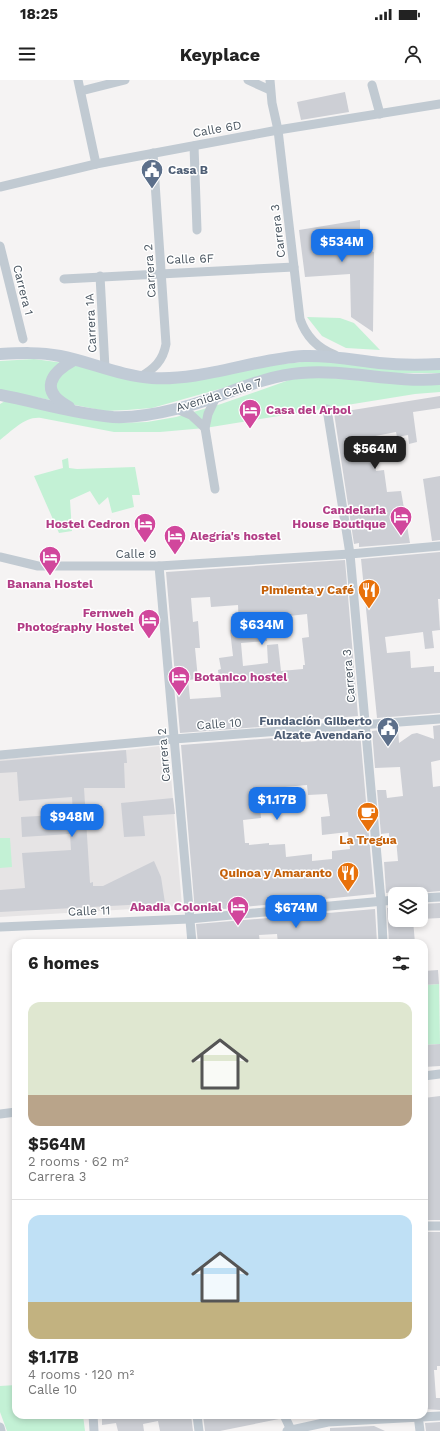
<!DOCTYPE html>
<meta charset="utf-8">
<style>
:root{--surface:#fff;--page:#f6f6f6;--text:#222;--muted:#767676;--line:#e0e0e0;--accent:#1a73e8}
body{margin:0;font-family:"Work Sans",sans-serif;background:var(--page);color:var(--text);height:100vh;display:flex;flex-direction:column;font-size:15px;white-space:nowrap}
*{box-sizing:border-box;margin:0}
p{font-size:13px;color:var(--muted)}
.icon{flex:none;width:22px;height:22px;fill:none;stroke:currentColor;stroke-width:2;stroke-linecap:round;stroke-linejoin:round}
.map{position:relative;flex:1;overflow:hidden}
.details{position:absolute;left:12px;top:859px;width:416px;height:480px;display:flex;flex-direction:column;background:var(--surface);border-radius:12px;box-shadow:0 2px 6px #0003}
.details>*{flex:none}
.fabs{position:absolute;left:388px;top:807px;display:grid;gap:8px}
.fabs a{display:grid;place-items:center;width:40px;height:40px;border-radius:8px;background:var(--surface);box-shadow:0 2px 6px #0003;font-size:20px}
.price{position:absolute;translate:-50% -34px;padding:0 9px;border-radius:8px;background:var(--accent);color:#fff;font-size:13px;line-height:26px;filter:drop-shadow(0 1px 2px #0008)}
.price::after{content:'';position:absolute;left:50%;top:24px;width:12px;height:9px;margin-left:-6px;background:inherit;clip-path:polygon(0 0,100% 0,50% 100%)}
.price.on{background:#222;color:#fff}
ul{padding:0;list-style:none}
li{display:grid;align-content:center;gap:8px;height:212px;padding:0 16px}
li+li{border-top:1px solid var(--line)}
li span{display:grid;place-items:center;height:124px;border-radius:12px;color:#555}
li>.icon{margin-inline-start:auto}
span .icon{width:72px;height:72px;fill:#fffc;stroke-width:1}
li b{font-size:17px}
h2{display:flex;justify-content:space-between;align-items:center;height:48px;padding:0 16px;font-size:17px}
.status{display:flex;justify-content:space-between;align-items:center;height:28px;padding:0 20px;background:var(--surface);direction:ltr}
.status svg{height:11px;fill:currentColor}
header{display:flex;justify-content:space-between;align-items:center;height:52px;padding:0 16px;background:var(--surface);font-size:18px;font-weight:700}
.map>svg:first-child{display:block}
.education{fill:#e6e4e5}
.green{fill:#c3f1d5}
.building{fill:#cdcfd5;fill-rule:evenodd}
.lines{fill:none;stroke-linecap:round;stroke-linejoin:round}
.street{stroke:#c1cad2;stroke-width:9}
.secondary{stroke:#c1cbd6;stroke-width:12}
.labels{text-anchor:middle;stroke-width:3;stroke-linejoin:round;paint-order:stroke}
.street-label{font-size:12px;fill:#4a5661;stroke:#fff}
.service-label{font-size:12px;font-weight:bold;fill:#4e5e75;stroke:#fff;text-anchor:start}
.hotel-label{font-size:12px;font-weight:bold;fill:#b23c85;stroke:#fff;text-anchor:end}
.food-label{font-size:12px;font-weight:bold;fill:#c56008;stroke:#fff;text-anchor:end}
</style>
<div class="status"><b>18:25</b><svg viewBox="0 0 49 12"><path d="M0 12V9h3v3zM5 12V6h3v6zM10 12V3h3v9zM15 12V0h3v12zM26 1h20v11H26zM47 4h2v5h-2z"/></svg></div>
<header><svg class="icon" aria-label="menu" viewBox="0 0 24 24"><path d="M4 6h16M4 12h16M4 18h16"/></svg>Keyplace<svg class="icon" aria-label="person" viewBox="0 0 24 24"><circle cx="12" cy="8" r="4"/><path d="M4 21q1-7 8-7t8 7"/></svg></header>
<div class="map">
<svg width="440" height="1351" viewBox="0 0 440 1351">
<rect width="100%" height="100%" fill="#f5f3f3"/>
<path class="education" d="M160 666 169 672 182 826 0 837V679L126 670Z"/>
<g class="green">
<path d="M307 237 340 238 354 243 380 270 346 268 322 256Z"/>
<path d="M34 279 64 283 134 299 312 281 440 289V293H377L255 299 152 328 127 330 105 331 0 310V281Z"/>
<path d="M309 296 404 304H440V312L415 314 205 348 160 352H114L41 338C25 336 12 351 0 360V324L5 321 119 343 147 342 176 337 221 324 292 299Z"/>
<path d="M68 378 69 388 77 389 135 387 140 415H132L134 427 112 433 108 417 99 425 90 411 70 420 72 451 59 453 34 396 63 388 62 380Z"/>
<path d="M0 758H10L12 787 0 788Z"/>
<path d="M439 904 440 964 424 965V905Z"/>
<path d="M16 1305V1335H83L85 1351H7L0 1332V1306Z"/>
</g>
<g class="building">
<path d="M345 12 349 32 301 40 297 22Z"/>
<path d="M360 140V168L374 172 373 252 351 237 350 194 305 197 299 150Z"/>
<path d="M440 316V328L413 332 417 362 409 364 408 355 397 357 396 352 365 358 368 377 374 376 376 391 384 390 387 412 401 411 410 463 359 467V463L354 464 334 333Z"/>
<path d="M440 396V460L432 461 423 399Z"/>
<path d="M440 472V519H438L440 550 432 551 434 568 425 569 423 552 385 557 387 573 410 571 411 588 434 586V592H440V633L377 638 361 479Z"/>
<path d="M345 480 358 636 299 641V644L180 653 166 492ZM210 517 211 527 238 525 239 549 230 550 233 576 219 578 221 589 218 590 221 617 190 619 188 600 198 599 195 568H200L198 541 193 542 191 518ZM307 534 309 557 302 558 305 585H303V589L281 591 278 564 267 565 268 583 243 586 241 563 267 561 265 545 290 543 289 536Z"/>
<path d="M440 645V680L431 682 433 707 440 706V811L419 813 418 809 386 813 384 782 398 781 396 759 389 760V753L381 754 377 710H386L387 718 403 716 400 687 375 688 372 651 398 648 399 663 412 654 417 653 434 659 433 646Z"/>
<path d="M360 652 374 814 195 832 181 665 300 656 301 662 316 661V657L331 656 330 653ZM307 705 308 715 327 714 330 736 321 737 322 755 348 752 350 769 332 771V779L312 781V774L286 777 285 764 269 765V763L249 765V763H245L243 740 261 738 260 726 269 725 267 712 286 710 285 707Z"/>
<path d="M126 670 127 683H124L125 708H84L90 803 93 802V806H103L154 781 161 797 165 823 0 832V810L25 808 22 773 71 770 70 754 22 757 21 737 73 734 72 717 19 721 17 692 0 693V681Z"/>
<path d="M173 718 175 734 143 736 145 756 124 757 121 723Z"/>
<path d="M440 823V838L421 839V824Z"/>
<path d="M395 827V840H413L415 863H389L387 828Z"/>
<path d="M375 829 377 863H278L277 854 259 855 260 863H198L196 844Z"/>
<path d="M438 890 439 904 424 905V891Z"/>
<path d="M440 964V986L424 987V965Z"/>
<path d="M440 1016V1140H424V1018Z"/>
<path d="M424 1152H440V1286H437V1290H434L436 1318H440V1330L424 1329Z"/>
<path d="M102 1335H139V1337L191 1335 193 1351H160L158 1341 143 1344 144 1351H118L116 1343 102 1345Z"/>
<path d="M203 1335H278L279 1339 220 1351H205Z"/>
<path d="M440 1342V1351H426L425 1343Z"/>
<path d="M374 1346 385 1351H330V1348Z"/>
</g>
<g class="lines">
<g class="street">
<path d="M78 0 96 84"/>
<path d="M248 0 270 10"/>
<path d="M270 0 272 23 278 50 300 239C306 257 317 268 335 275"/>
<path d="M372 5 380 34"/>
<path d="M81 11 125 0"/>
<path d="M194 66 197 150"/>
<path d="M0 107 96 84 278 50 440 24"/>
<path d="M0 166 23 259"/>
<path d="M100 196 105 288"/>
<path d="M64 199 294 187"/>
<path d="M140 297C154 289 163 281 166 264L153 73"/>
<path d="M177 329 191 335 205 348"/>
<path d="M327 329 350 474 381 821 383 863"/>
<path d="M215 409 205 348 208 334 216 317"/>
<path d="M0 477 38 486H159L350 474 440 466"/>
<path d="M159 486 192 863"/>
<path d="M0 675 174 659 440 639"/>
<path d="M421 818 440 817"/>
<path d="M0 847 189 839 395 820"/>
<path d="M424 996 440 994"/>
<path d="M0 1034 16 1032"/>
<path d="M424 1146H440"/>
<path d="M93 1335 94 1351"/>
<path d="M197 1335 199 1351"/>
<path d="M284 1335 291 1350"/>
<path d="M418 1335 420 1351"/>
<path d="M0 1347 1 1351"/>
<path d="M287 1351 328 1342 440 1336"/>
</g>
<g class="secondary">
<path d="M0 274C20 273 40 272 60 276 91 282 120 296 152 298 203 301 253 279 304 276 330 275 354 280 379 283 399 285 420 285 440 284"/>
<path d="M0 315C37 322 75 334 113 337 134 338 156 334 176 329 217 320 259 296 301 293 347 289 393 303 440 299"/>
<path d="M69 327C39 311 50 293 74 280"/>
</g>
</g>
<defs>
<g id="civic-pin" transform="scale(1.15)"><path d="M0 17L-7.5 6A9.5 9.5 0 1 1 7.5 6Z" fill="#5c6f8a" stroke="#fff"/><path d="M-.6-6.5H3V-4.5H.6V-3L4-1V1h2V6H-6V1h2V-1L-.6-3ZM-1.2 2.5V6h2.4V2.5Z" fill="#fff"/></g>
<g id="hotel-pin" transform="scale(1.15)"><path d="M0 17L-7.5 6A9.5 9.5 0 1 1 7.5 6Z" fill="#d1479c" stroke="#fff"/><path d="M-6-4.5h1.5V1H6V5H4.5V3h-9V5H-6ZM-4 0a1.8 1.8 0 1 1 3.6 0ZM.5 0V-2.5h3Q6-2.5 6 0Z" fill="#fff"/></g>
<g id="restaurant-pin" transform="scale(1.15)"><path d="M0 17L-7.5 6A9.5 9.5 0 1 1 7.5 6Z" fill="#e8710a" stroke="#fff"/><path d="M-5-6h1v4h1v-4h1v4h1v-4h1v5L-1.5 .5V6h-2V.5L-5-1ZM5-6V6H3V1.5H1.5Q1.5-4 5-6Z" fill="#fff"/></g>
<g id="cafe-pin" transform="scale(1.15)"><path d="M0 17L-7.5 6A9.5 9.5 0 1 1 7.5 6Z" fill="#e8710a" stroke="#fff"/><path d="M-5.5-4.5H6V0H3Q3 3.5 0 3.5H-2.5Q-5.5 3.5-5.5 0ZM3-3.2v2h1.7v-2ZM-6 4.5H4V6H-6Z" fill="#fff"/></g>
</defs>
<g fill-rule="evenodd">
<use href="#civic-pin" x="152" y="90"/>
<use href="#hotel-pin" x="250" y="330"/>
<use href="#hotel-pin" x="401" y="437"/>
<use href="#hotel-pin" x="145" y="444"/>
<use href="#hotel-pin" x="175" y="456"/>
<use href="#hotel-pin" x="50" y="477"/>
<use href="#restaurant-pin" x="369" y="510"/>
<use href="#hotel-pin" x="149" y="540"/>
<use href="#hotel-pin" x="179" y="597"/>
<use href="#civic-pin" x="388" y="648"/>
<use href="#cafe-pin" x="368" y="733"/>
<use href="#restaurant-pin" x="348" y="793"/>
<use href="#hotel-pin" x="238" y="827"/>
</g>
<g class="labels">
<g class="street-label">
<text transform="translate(217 49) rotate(-10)" y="4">Calle 6D</text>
<text transform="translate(278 151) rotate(-97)" y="4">Carrera 3</text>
<text transform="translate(190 179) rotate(-2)" y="4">Calle 6F</text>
<text transform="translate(150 191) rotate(-94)" y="4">Carrera 2</text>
<text transform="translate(23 210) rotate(76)" y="4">Carrera 1</text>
<text transform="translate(91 243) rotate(-93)" y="4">Carrera 1A</text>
<text transform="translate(219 315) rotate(-17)" y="4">Avenida Calle 7</text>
<text x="136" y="478">Calle 9</text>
<text transform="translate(349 596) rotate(-95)" y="4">Carrera 3</text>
<text transform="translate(219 644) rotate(-4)" y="4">Calle 10</text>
<text transform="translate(164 675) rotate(-95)" y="4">Carrera 2</text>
<text transform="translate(89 831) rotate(-2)" y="4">Calle 11</text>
</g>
<g class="service-label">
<text x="168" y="94">Casa B</text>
<text x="372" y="645" text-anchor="end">Fundación Gilberto<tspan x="372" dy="14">Alzate Avendaño</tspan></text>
</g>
<g class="hotel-label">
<text x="266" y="334" text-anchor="start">Casa del Arbol</text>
<text x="386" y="434">Candelaria<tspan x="386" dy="14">House Boutique</tspan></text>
<text x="130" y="448">Hostel Cedron</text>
<text x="190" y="460" text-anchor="start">Alegría's hostel</text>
<text x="50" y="508" text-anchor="middle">Banana Hostel</text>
<text x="134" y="537">Fernweh<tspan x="134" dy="14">Photography Hostel</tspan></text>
<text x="194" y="601" text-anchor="start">Botanico hostel</text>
<text x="222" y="831">Abadia Colonial</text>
</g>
<g class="food-label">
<text x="354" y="514">Pimienta y Café</text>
<text x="368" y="764" text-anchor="middle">La Tregua</text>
<text x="332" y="797">Quinoa y Amaranto</text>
</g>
</g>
</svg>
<div class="fabs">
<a><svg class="icon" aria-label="layers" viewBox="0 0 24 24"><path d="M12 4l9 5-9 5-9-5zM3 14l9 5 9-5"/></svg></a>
</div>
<b class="price" style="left:342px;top:183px">$534M</b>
<b class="price on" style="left:375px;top:390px">$564M</b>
<b class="price" style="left:262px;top:566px">$634M</b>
<b class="price" style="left:277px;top:741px">$1.17B</b>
<b class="price" style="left:72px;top:758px">$948M</b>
<b class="price" style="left:296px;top:849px">$674M</b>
<section class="details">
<h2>6 homes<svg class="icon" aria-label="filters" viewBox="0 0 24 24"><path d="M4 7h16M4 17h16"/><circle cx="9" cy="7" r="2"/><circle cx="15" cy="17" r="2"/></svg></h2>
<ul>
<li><span style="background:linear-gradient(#dfe7d0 75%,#b9a48a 0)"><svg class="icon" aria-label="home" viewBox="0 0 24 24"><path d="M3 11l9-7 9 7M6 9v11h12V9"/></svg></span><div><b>$564M</b><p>2 rooms · 62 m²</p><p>Carrera 3</p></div></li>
<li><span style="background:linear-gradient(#bfe0f5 70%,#c2b280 0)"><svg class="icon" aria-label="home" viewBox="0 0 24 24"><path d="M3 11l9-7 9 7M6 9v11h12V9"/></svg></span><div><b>$1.17B</b><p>4 rooms · 120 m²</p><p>Calle 10</p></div></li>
</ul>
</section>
</div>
